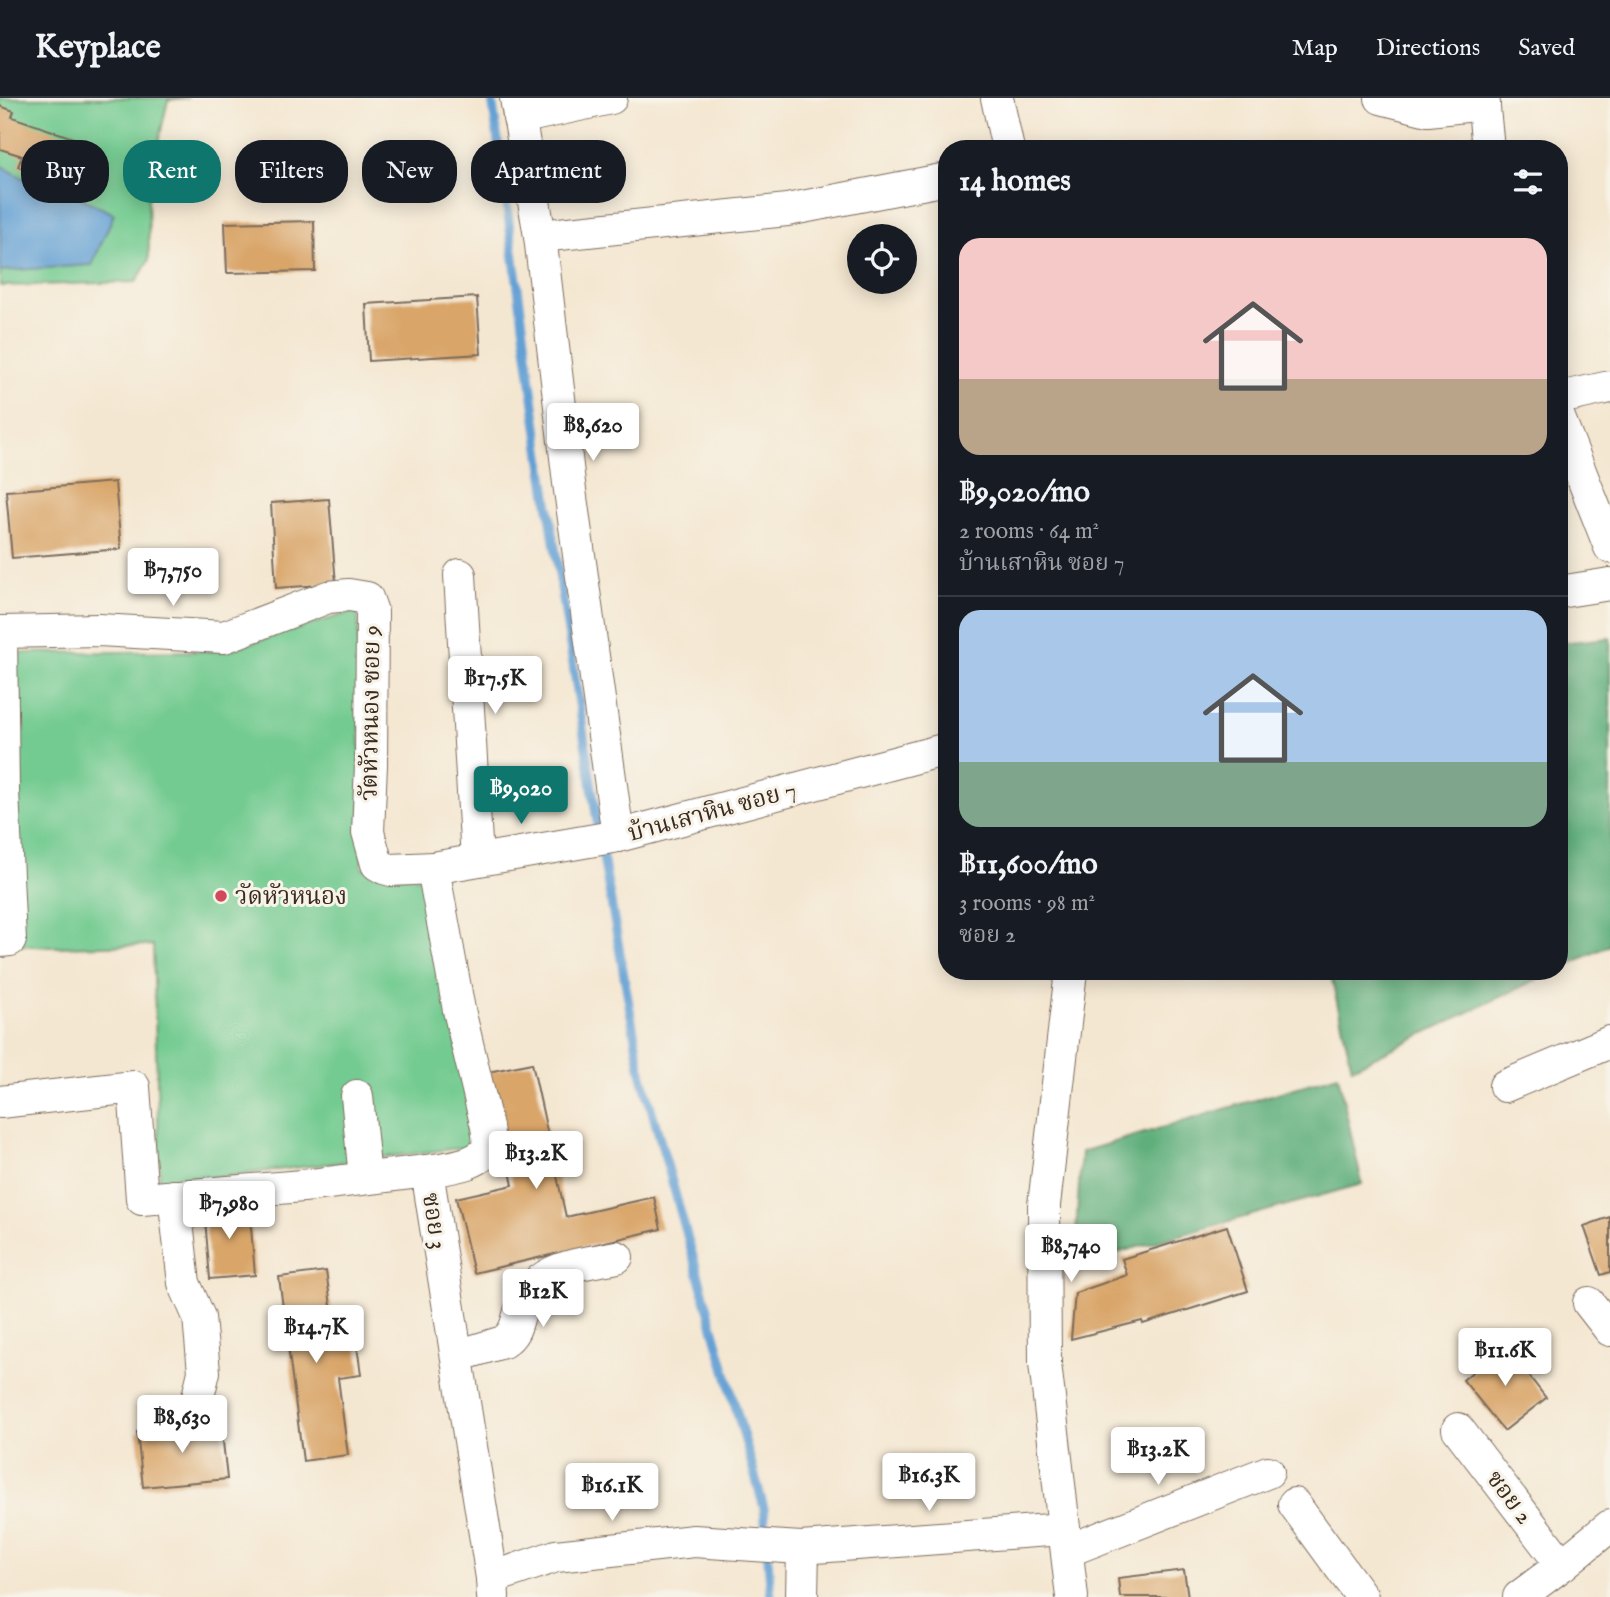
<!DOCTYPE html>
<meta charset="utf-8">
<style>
:root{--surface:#171b24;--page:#20242c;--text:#f1f3f6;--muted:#9ea1a6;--line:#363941;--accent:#0f766e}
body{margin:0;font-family:"IM FELL English","Noto Serif Thai",serif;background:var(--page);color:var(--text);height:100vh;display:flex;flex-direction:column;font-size:26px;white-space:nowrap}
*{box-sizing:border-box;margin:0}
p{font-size:23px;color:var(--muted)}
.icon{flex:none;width:38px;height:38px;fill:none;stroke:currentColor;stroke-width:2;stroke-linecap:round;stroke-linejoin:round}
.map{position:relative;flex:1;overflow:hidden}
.details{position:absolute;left:938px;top:42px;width:630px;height:840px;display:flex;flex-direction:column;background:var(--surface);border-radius:28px;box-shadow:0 4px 18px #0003}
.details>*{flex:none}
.guide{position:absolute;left:21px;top:42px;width:665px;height:63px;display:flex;gap:14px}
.buttons{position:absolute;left:847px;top:126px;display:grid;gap:14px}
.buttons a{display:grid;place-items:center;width:70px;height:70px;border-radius:50%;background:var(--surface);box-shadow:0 4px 18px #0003;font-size:35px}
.price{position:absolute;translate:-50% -60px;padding:0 16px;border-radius:7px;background:#fff;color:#222;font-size:23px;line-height:46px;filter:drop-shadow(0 2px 4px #0008)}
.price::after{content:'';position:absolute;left:50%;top:42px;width:21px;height:16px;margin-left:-10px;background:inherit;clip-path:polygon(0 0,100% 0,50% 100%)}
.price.on{background:var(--accent);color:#fff}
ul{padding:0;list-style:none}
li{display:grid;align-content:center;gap:14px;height:371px;padding:0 21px}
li+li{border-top:2px solid var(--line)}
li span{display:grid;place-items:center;height:217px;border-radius:21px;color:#555}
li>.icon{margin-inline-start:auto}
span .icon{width:126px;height:126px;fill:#fffc;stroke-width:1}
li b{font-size:30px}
h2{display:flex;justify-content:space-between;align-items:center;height:84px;padding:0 21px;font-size:30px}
.pill{padding:0 24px;border-radius:28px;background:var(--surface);box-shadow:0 4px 18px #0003;font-size:24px;line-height:63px}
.pill.on{background:var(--accent);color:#fff}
header{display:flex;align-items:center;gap:42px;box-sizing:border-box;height:98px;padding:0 35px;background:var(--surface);border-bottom:2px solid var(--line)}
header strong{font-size:33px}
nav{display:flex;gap:38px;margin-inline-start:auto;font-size:24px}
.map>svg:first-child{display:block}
.green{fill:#73cb91;stroke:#577a58;stroke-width:2}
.forest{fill:#5eaf7b;stroke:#4c6c4c;stroke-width:2}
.water{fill:#63a0d4;stroke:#4f6579;stroke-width:2}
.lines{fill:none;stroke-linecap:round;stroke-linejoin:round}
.stream{stroke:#63a0d4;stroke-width:9}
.building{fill:#d9a569}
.minor-casing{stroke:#7c6c5d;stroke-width:34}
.minor{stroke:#fff;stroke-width:32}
.poi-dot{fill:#d1495b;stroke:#f7f3e8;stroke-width:2.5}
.labels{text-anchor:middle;stroke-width:6;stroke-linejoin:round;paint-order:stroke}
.street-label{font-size:24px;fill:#3b2a1e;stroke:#f7f3e8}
.poi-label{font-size:24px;fill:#3b2a1e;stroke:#f7f3e8;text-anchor:start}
</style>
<header>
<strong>Keyplace</strong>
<nav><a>Map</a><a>Directions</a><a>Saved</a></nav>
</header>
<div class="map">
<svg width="1610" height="1499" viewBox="0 0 1610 1499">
<rect width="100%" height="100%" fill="#f7f3e8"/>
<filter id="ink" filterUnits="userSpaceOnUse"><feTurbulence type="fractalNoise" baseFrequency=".0143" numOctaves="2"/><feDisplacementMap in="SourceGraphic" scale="14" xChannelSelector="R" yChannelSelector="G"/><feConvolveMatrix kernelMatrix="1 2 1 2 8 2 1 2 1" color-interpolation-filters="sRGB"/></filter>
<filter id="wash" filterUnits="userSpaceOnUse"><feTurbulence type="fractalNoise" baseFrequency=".00686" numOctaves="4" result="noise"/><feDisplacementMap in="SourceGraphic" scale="28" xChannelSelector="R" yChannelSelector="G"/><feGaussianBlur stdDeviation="1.57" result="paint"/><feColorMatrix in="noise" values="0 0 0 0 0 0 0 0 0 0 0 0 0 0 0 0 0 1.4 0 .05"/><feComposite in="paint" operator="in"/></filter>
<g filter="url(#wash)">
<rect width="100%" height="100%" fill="#f4e7d1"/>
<g class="green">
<path d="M0 0H188L168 2 148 89 149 162 136 184 0 188Z"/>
<path d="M358 512 362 770 424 781 477 1048 160 1086 153 847 52 849 17 847 12 555 226 553Z"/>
</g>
<g class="forest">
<path d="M1610 540V847L1559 871V545Z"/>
<path d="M1330 873H1554L1352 970Z"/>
<path d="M1338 977 1362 1086 1074 1167 1081 1054Z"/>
</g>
<path class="water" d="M0 67 37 88 67 93 114 116 92 167 0 173Z"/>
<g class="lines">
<path class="stream" d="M492 0 542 365 600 742 641 974 764 1410 771 1499"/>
</g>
<g id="blocks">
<g class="building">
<path d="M0 8 14 13 12 19 90 46 88 53 103 59 96 81 79 75 78 80 50 70 47 79 18 69 22 58 0 51Z"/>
<path d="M314 123 315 173 227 175 225 125Z"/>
<path d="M477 199 481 256 369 263 366 206Z"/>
<path d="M115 384 121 451 12 460 6 393Z"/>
<path d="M329 401 336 486 276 490 271 405Z"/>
<path d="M532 965 566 1119 654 1099 661 1131 474 1175 456 1100 513 1087 488 974Z"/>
<path d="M249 1105 255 1177 210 1181 204 1108Z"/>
<path d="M1610 1119V1174L1601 1177 1584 1128Z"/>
<path d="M1227 1128 1248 1193 1143 1226 1142 1223 1071 1241 1075 1195 1127 1177 1122 1161Z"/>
<path d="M326 1173 337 1249 357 1247 361 1277 338 1280 348 1357 303 1363 279 1179Z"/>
<path d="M1505 1247 1546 1300 1504 1333 1463 1282Z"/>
<path d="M221 1325 227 1381 143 1389 137 1334Z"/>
<path d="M1184 1472 1188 1499H1120L1118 1480Z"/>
</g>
</g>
</g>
<g filter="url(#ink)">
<use href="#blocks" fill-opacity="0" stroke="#7c6c5d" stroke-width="2"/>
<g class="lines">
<g class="minor-casing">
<g id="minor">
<path d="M516 0 540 138 569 385 618 738"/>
<path d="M997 0 1008 51"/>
<path d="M1381 0 1428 12 1484 6"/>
<path d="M1483 0 1488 51"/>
<path d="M519 20 611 0"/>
<path d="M540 138 787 112 947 81"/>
<path d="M1559 300 1610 289"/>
<path d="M1559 320 1610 449"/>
<path d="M460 477 477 761"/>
<path d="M1559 494 1610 486"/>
<path d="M433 770 459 912 487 1029C488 1035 489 1042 488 1047 485 1067 444 1070 427 1073L492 1480 493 1499"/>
<path d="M0 843 10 842 3 693 1 534 99 532 224 539 328 499 349 497 367 500 372 514 371 667 368 734 377 766 384 770 391 772 433 770 618 738 947 651"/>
<path d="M1071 873 1044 1107 1045 1265 1072 1499"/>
<path d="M1505 988 1610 944"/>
<path d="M357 998 365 1080"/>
<path d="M0 1004 134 989 142 1101 303 1088 427 1073"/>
<path d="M174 1098 184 1185 199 1219 204 1274 194 1315"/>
<path d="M1589 1205 1610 1232"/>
<path d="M457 1258 503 1244C516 1236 516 1225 521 1211 536 1167 578 1167 617 1159"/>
<path d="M1458 1331 1562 1467"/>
<path d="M1294 1406 1362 1499"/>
<path d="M1067 1453 1268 1374"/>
<path d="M492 1480 556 1458 694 1443 801 1450 1064 1431"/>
<path d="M802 1499 803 1450"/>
<path d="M1519 1499 1562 1467 1610 1428"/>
</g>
</g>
<use href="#minor" class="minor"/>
</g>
</g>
<circle class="poi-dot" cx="221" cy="798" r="7"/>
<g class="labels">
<g class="street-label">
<text transform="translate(370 615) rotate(-89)" y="8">วัตหัวหนอง ซอย 9</text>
<text transform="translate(712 713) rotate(-15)" y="8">บ้านเสาหิน ซอย 7</text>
<text transform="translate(435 1123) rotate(81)" y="8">ซอย 3</text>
<text transform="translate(1510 1399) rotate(53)" y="8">ซอย 2</text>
</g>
<g class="poi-label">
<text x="235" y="806">วัดหัวหนอง</text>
</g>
</g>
</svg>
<div class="buttons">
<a><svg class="icon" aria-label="locate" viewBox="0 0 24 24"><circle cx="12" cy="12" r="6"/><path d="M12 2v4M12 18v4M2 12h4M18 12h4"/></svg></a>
</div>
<b class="price" style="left:593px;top:365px">฿8,620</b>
<b class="price" style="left:173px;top:510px">฿7,750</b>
<b class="price" style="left:495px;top:618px">฿17.5K</b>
<b class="price on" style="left:521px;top:728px">฿9,020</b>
<b class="price" style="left:536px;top:1093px">฿13.2K</b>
<b class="price" style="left:229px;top:1143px">฿7,980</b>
<b class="price" style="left:1071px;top:1186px">฿8,740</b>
<b class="price" style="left:543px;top:1231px">฿12K</b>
<b class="price" style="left:316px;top:1267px">฿14.7K</b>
<b class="price" style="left:1505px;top:1290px">฿11.6K</b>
<b class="price" style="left:182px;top:1357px">฿8,630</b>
<b class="price" style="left:1158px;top:1389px">฿13.2K</b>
<b class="price" style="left:929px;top:1415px">฿16.3K</b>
<b class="price" style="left:612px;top:1425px">฿16.1K</b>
<div class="guide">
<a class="pill">Buy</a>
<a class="pill on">Rent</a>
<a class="pill">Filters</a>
<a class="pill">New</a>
<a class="pill">Apartment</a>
</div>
<section class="details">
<h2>14 homes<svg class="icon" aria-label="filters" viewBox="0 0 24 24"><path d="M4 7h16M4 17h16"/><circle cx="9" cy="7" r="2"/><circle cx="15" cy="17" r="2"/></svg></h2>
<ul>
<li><span style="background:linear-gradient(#f6c9c9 65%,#b9a48a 0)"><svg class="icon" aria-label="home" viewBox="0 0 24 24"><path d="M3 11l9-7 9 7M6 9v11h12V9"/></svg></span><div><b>฿9,020/mo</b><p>2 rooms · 64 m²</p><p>บ้านเสาหิน ซอย 7</p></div></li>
<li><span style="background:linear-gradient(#a9c7e8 70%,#7fa58c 0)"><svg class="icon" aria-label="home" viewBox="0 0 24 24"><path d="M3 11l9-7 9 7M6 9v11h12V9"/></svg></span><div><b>฿11,600/mo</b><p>3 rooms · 98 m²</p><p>ซอย 2</p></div></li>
</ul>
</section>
</div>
